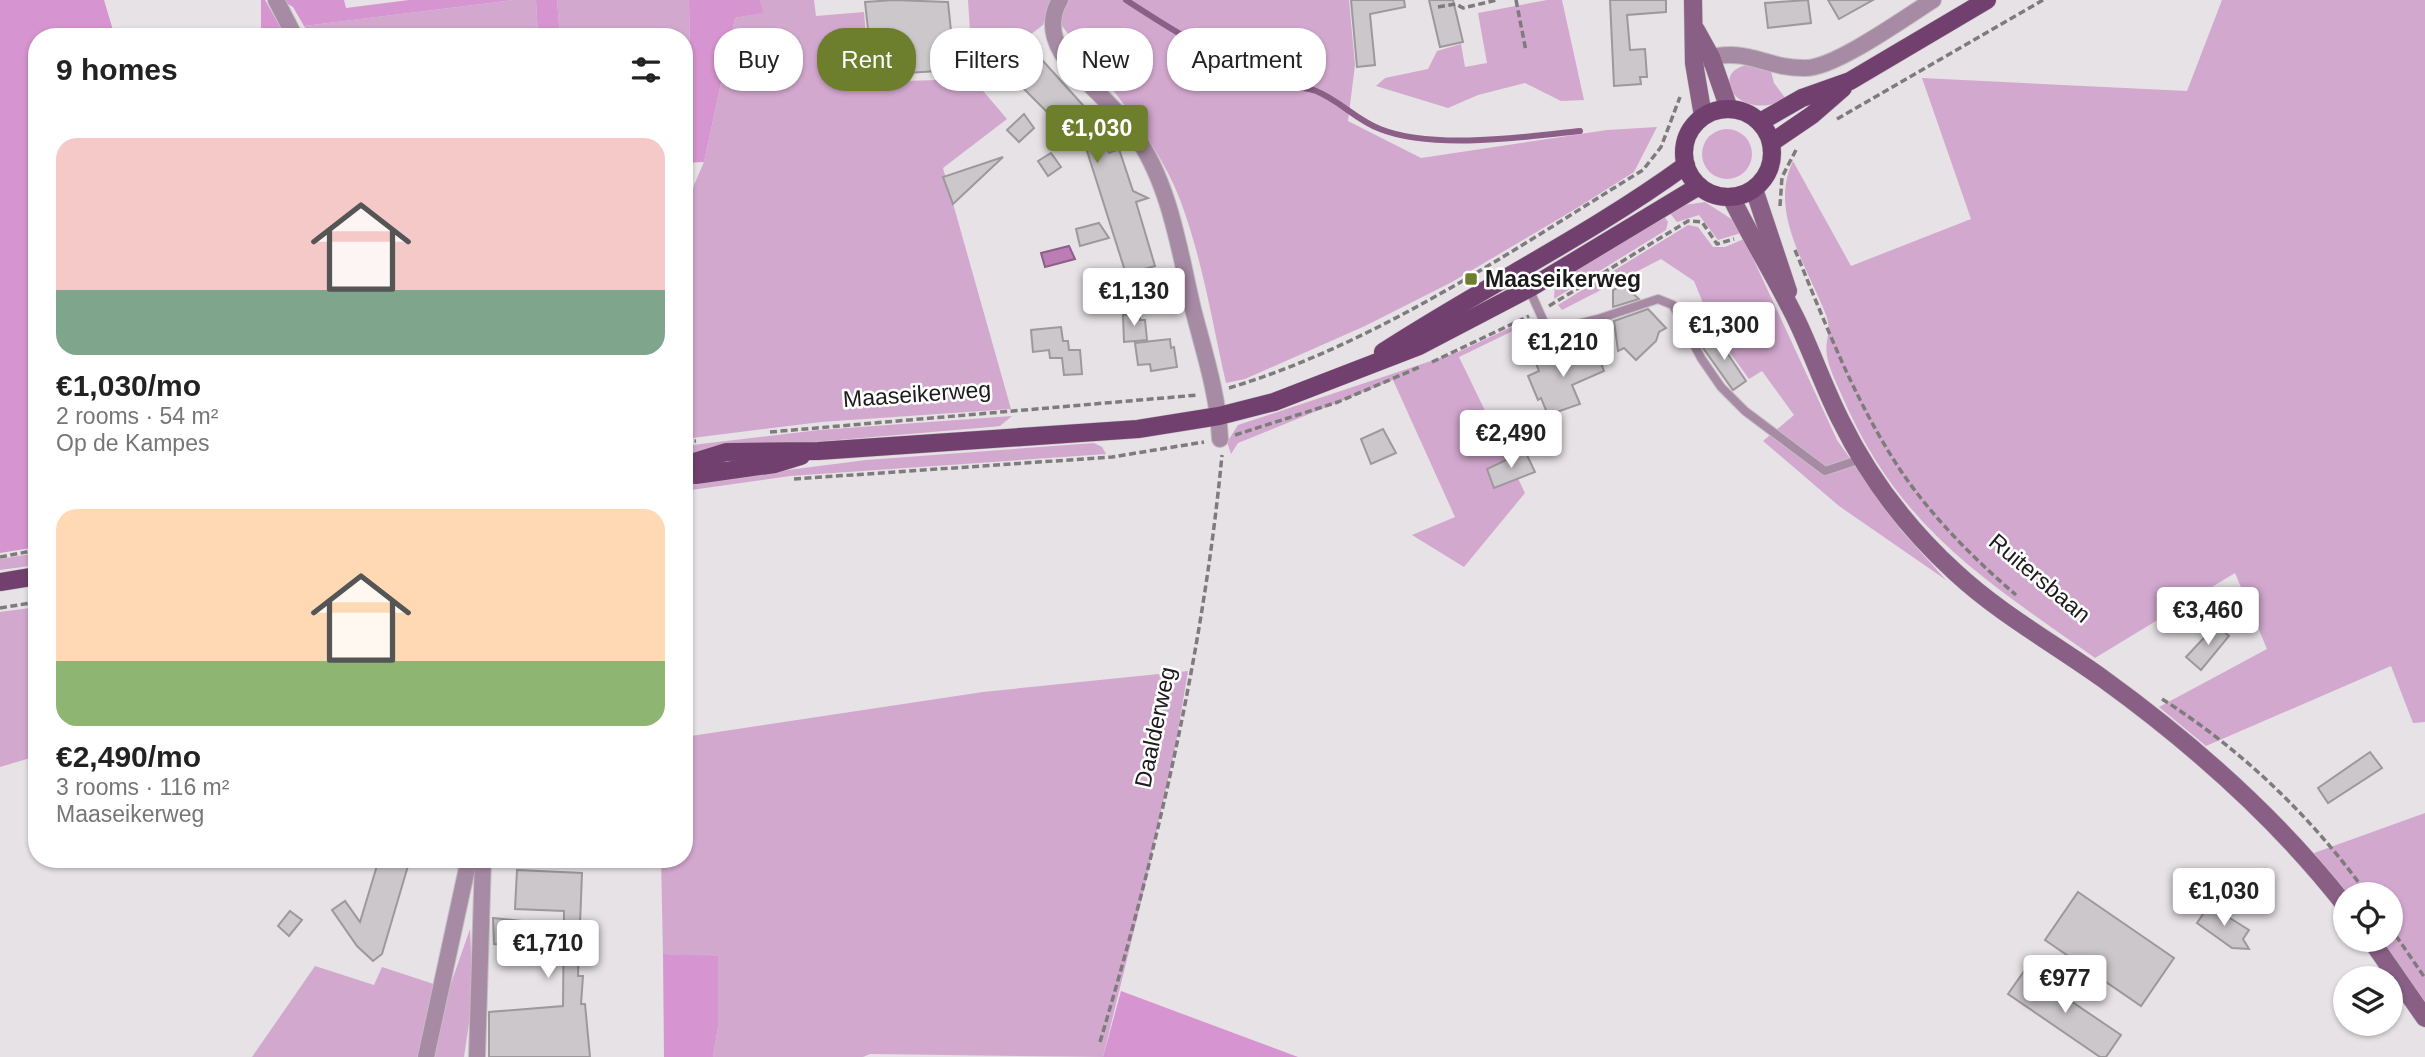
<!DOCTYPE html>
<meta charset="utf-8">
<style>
:root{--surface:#fff;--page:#f6f6f6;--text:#222;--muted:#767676;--accent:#6d7e2c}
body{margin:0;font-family:Arial,sans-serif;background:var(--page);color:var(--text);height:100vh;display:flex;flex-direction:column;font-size:26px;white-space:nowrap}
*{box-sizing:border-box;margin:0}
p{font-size:23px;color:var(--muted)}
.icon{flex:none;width:38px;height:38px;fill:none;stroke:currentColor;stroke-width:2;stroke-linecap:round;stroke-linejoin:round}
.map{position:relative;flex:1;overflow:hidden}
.details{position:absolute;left:28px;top:28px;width:665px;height:840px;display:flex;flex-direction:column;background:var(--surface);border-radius:28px;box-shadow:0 2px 5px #0004}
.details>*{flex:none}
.hud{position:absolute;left:714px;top:28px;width:665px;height:63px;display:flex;gap:14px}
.fabs{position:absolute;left:2333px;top:882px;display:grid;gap:14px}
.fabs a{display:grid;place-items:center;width:70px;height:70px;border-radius:50%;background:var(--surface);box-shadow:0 2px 5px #0004;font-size:35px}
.price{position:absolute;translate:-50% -60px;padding:0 16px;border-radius:7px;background:#fff;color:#222;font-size:23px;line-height:46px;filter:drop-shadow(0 2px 4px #0008)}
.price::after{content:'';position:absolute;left:50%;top:42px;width:21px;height:16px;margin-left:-10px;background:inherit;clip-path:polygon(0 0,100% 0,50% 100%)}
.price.selected{background:var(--accent);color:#fff}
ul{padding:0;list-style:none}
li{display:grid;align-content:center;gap:14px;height:371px;padding:0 28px}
li span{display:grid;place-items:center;height:217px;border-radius:21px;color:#555}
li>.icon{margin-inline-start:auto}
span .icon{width:126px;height:126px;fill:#fffc;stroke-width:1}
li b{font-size:30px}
h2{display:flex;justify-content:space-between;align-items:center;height:84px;padding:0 28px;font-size:30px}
.pill{padding:0 24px;border-radius:28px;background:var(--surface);box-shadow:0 2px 5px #0004;font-size:24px;line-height:63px}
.pill.selected{background:var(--accent);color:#fff}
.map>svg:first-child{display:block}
.green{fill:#d3a8cf}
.forest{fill:#d694d0}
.water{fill:#bc7cb6;stroke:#8c5f88;stroke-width:2}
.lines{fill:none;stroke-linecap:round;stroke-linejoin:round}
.stream{stroke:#8c5f88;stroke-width:6}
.building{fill:#ccc7cb;stroke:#9c989b;stroke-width:2}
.lane-casing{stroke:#c2bec1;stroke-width:10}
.street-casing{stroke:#c2bec1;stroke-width:18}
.secondary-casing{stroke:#c2bec1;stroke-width:19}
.primary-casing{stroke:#c2bec1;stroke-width:19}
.path{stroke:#7e7b7d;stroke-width:3.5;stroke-dasharray:7 3.5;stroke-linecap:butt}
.lane{stroke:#a78aa4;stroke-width:8}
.street{stroke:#a78aa4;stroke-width:16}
.secondary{stroke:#895f85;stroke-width:18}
.primary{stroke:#72406e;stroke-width:18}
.poi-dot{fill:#6d7e2c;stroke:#fff;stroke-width:2.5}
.labels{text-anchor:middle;stroke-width:5;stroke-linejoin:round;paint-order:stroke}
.poi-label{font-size:23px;font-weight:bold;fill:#1c1a1b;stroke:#fff;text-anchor:start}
.street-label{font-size:23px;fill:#1c1a1b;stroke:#fff}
</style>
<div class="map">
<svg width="2425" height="1057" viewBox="0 0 2425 1057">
<rect width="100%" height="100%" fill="#e7e2e6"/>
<g class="green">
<path d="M515 0H536L538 37H311L304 26Z"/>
<path d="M557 0H689L691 116H684V37H560Z"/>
<path d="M760 0H814L816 16 864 12 870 82 973 79 968 0H1051L1043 25 973 79 1007 119 943 168 1011 409 821 422 684 439V231L694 185 704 162 735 18 762 13Z"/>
<path d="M1069 0H1349L1355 65 1348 121 1421 158 1607 130 1657 127 1634 172 1577 208 1452 282 1365 326 1245 379 1226 383C1211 318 1198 231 1168 173 1140 119 1099 73 1062 26L1061 15Z"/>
<path d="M1547 0H1562L1584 100 1561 101 1525 83 1478 95 1448 108 1376 86 1385 78 1428 69 1437 51 1461 44 1465 67 1487 63 1478 13Z"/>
<path d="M2222 0H2425V722L2413 723 2391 666 2206 746 2159 707 2267 649 2235 573 2095 658C1981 577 1900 529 1842 396 1837 384 1829 369 1827 356 1824 337 1834 332 1824 310 1805 263 1769 211 1793 161L1851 266 1971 219 1922 78 2187 91Z"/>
<path d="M1751 64 1771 71 1774 83 1786 99C1737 124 1706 70 1751 64Z"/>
<circle cx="1727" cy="154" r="25"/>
<path d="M1705 202 1736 222 1741 233 1718 240 1699 215 1677 222 1668 211 1677 206Z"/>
<path d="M1663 214 1668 222 1666 230 1554 299 1555 283Z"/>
<path d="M1688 225 1698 227 1713 247H1725L1744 239 1837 440 1900 529 1946 580 1839 506 1763 441 1794 415 1762 371 1749 379 1715 332 1694 281 1661 259 1562 310 1558 305Z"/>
<path d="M1520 323 1521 327 1459 357 1525 493 1464 567 1412 535 1455 517 1393 380 1238 443 1231 454 1227 442 1238 425 1458 352Z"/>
<path d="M1012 416 1000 426 991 427 686 453 684 450V446L819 430Z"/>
<path d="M1094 443 1102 447 1106 454 790 476 684 491V483L866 460Z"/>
<path d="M37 553V565L0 570V559Z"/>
<path d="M37 607V756L0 767V612Z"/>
<path d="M1188 671 1176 743 1143 894 1103 1057 870 1054 863 1057H713L718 1027V957L663 954 661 859H684V737L983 692Z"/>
<path d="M2425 813V1008L2383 940H2390V894H2348L2314 853Z"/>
<path d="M470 929 473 996 464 1057H252L315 966 374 985 382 967 449 989Z"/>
</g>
<g class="forest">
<path d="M0 0H104L115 37H37V547L0 553Z"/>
<path d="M261 0H265L286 37H261Z"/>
<path d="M281 0H344L346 8 409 0H515L304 26 293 7Z"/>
<path d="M536 0H557L560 37H538Z"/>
<path d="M689 0H760L763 13 735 18 704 162 684 163V116L691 115Z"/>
<path d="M663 954 718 956V1027L713 1057H664Z"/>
<path d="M1121 991 1298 1057H1103Z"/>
</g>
<g class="water">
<path d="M1069 246 1075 259 1045 267 1041 253Z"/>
<path d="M1145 297 1152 303 1149 310 1130 313 1126 309 1131 298Z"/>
</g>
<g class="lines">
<path class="stream" d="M1126 0C1175 32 1225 63 1280 83 1292 88 1305 87 1316 91 1339 100 1356 120 1380 129 1433 150 1524 137 1580 131"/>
</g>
<g class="building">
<path d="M894 0 948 2 955 70 873 75 865 2Z"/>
<path d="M1351 0H1404L1405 7 1370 14 1375 65 1357 67Z"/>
<path d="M1429 0H1453L1463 42 1440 47Z"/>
<path d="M1610 0H1666V12L1627 15 1630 50 1645 49 1647 77H1640L1641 84 1614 86Z"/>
<path d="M1808 0 1811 23 1768 28 1765 3Z"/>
<path d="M1828 0H1873L1839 19Z"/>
<path d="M1043 61 1100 124 1109 153 1119 149 1133 191 1148 198 1136 202 1155 266 1126 274 1081 132 1074 139 1019 84Z"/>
<path d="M1024 114 1034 128 1019 142 1007 130Z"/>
<path d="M1051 153 1061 167 1048 176 1038 161Z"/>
<path d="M1003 157 953 204 943 177Z"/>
<path d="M1099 223 1109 238 1080 246 1076 229Z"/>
<path d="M1623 285 1639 299 1613 307V290Z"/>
<path d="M1648 309 1666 328 1659 332 1656 341 1636 360 1624 348 1618 351 1614 321Z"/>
<path d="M1140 314V320H1145L1147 340 1124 342 1123 315Z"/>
<path d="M1061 327 1063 341H1068L1069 350H1080L1082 374 1064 375 1062 358H1050L1049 350 1033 352 1031 330Z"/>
<path d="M1715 335 1746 381 1733 390 1701 345Z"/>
<path d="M1170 339 1171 348 1174 347 1177 367 1151 371 1150 364 1138 365 1135 343Z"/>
<path d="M1595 348 1604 371 1572 385 1580 404 1548 415 1541 398 1538 400 1528 376 1539 371 1535 361 1557 351 1562 362Z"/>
<path d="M1383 429 1396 453 1371 464 1361 439Z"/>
<path d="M1525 451 1535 472 1494 488 1487 469Z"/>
<path d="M2216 625 2229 636 2201 670 2186 657Z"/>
<path d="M2370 752 2382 768 2328 803 2318 788Z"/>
<path d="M379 859H410L382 954 373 961 357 946 332 910 345 901 360 922Z"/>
<path d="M517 870 582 873 578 976H583L581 1004H585L590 1057H489V1012L563 1006 564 911 515 909Z"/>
<path d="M2078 892 2174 958 2141 1006 2045 940Z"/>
<path d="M2209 905 2249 930 2243 939 2249 949 2232 948 2197 923Z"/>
<path d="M290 911 302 920 289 936 278 926Z"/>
<path d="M493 918 521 921 520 946 494 944Z"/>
<path d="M2025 970 2121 1035 2106 1057H2100L2008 994Z"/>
</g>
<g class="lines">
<g class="lane-casing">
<path id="lane" d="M1521 271 1548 331 1598 319 1658 299 1673 305 1701 358 1721 387 1745 411 1825 471 1861 459"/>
</g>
<g class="street-casing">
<g id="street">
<path d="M276 0 295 37"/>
<path d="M1060 0C1045 25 1056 51 1076 71 1096 92 1117 109 1134 133 1170 184 1179 249 1193 309 1204 352 1218 394 1220 439"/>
<path d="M1701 60C1748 45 1764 69 1806 68 1835 68 1906 17 1933 0"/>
<path d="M426 1057 469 859"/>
<path d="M477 1057 483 859"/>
</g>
</g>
<g class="secondary-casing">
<g id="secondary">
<path d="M1693 0 1694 63 1703 116"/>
<path d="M1696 30 1711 57 1729 109"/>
<path d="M1754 189 1788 291"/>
<path d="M1731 197C1751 238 1776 278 1796 319 1812 352 1824 388 1841 421 1869 478 1908 529 1955 572 1999 613 2053 643 2102 678 2192 743 2276 817 2345 905"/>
<path d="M2371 940 2425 1018"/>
</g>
</g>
<g class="primary-casing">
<g id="primary">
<circle cx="1728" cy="153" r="44"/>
<path d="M1760 122 1802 98 1850 81 1987 0"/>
<path d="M1771 143 1812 115 1843 88"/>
<path d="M1383 352C1483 287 1590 235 1686 165"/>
<path d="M684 465 726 452 818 451 1138 429 1219 416 1274 402 1419 346 1530 288 1699 186"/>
<path d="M684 474 696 475 775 464 801 456"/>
<path d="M0 582 37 576"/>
</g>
</g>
<g class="path">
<path d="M1516 0 1526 51"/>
<path d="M1438 7 1456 4 1463 8 1497 0"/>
<path d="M1837 119 2043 0"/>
<path d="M1780 206 1782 177 1797 148"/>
<path d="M1795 250C1826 325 1855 402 1901 471 1932 517 1974 559 2016 595"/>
<path d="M1549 306 1688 221 1702 222 1717 244 1734 239"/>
<path d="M1432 362 1529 316"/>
<path d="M1229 388C1378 343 1511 251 1643 170L1661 147 1680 97"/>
<path d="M770 432 1198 395"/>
<path d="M1235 435 1338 402 1422 366"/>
<path d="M684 442 696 441"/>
<path d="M794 479 1112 457 1204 442"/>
<path d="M0 557 37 550"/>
<path d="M0 608 37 602"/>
<path d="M2162 699C2241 749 2313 818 2367 894"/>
<path d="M2390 927 2425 978"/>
<path d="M1100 1042C1157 851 1203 654 1222 455"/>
</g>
<use href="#lane" class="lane"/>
<use href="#street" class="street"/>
<use href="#secondary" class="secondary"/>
<use href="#primary" class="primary"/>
</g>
<rect class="poi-dot" x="1464" y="272" width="14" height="14" rx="3.5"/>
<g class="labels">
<g class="poi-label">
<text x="1485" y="287">Maaseikerweg</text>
</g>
<g class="street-label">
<text transform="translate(917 394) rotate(-4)" y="8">Maaseikerweg</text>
<text transform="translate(2040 578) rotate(40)" y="8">Ruitersbaan</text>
<text transform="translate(1155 727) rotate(-78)" y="8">Daalderweg</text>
</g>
</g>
</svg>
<div class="fabs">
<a><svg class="icon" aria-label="locate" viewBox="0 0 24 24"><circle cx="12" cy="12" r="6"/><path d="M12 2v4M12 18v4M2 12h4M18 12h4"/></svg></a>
<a><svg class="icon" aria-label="layers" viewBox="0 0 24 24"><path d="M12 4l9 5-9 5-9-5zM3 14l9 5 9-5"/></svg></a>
</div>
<b class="price selected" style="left:1097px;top:165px">€1,030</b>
<b class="price" style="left:1134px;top:328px">€1,130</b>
<b class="price" style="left:1724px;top:362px">€1,300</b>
<b class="price" style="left:1563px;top:379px">€1,210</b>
<b class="price" style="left:1511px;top:470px">€2,490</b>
<b class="price" style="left:2208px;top:647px">€3,460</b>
<b class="price" style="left:2224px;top:928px">€1,030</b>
<b class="price" style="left:548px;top:980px">€1,710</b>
<b class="price" style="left:2065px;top:1015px">€977</b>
<div class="hud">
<a class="pill">Buy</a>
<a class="pill selected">Rent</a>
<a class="pill">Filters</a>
<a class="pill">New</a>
<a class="pill">Apartment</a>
</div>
<section class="details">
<h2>9 homes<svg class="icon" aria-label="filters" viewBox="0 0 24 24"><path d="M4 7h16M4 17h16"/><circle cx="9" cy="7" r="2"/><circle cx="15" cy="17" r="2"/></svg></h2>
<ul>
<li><span style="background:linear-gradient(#f6c9c9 70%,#7fa58c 0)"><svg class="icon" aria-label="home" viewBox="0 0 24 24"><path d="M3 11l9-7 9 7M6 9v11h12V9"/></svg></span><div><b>€1,030/mo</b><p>2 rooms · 54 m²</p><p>Op de Kampes</p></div></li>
<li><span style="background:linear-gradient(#ffd9b3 70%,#8fb573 0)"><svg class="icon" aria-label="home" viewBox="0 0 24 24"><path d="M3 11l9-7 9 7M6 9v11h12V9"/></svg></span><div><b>€2,490/mo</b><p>3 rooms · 116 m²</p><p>Maaseikerweg</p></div></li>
</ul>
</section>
</div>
